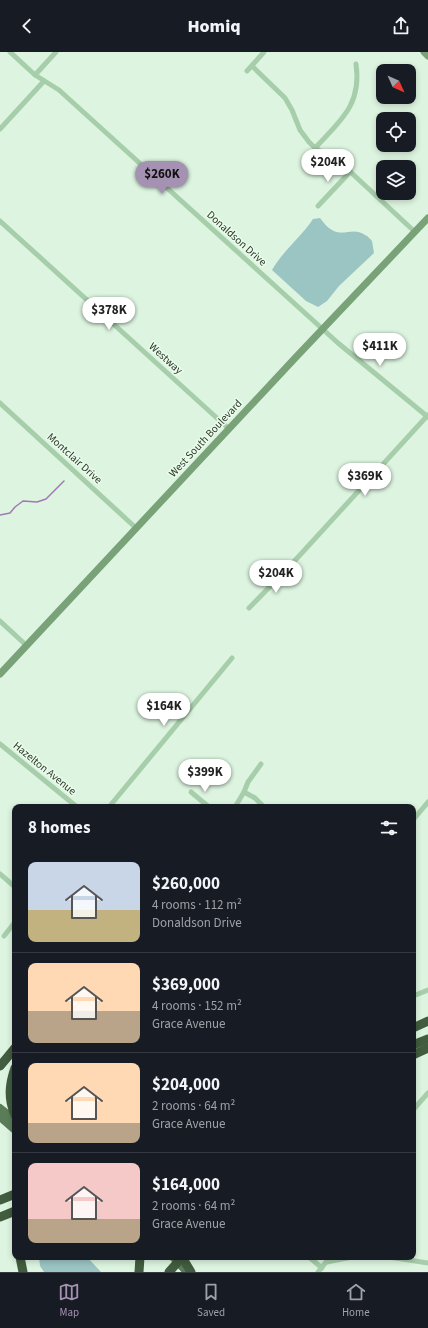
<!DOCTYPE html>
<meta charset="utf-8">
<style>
:root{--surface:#171b24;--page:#20242c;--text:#f1f3f6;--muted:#9ea1a6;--line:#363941;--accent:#a591b2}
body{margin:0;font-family:"Source Sans 3",sans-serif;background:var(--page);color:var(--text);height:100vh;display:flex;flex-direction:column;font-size:15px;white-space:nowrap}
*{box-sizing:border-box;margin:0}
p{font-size:13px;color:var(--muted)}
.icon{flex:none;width:22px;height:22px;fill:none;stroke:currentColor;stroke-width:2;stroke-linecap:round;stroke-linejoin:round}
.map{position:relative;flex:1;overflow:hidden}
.drawer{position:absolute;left:12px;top:752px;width:404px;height:456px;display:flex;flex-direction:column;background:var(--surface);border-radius:8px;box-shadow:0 2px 6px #0003}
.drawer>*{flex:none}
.needle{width:26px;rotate:135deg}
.tools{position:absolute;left:376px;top:12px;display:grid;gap:8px}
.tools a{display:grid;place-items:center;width:40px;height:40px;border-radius:8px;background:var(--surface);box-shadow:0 2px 6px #0003;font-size:20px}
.price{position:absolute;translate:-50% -34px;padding:0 9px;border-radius:14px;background:#fff;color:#222;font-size:13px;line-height:26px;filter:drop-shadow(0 1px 2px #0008)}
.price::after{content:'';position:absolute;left:50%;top:24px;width:12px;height:9px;margin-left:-6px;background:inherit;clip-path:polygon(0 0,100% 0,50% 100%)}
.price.selected{background:var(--accent);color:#111}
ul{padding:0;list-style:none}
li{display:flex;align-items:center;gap:12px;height:100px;padding:0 16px}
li+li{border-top:1px solid var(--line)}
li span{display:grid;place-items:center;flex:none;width:112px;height:80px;border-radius:8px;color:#555}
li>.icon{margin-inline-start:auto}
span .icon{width:48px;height:48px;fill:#fffc;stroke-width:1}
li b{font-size:17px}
h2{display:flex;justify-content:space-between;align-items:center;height:48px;padding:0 16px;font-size:17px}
header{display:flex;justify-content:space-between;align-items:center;height:52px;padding:0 16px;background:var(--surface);font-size:18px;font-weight:800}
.tab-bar{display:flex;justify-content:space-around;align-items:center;height:56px;border-top:1px solid var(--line);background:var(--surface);font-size:11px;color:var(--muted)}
.tab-bar a{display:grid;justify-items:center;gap:2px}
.tab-bar .selected{color:var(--accent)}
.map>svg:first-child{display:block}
.green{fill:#9bc5c3}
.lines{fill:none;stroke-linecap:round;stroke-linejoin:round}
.stream{stroke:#a079b4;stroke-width:1.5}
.street{stroke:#a7ceaa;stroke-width:5}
.secondary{stroke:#79a278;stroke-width:7}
.primary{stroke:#5a7d58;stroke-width:8}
.highway{stroke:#415c3e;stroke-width:9}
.labels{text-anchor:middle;stroke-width:3;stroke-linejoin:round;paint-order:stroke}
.street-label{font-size:11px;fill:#293a28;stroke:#eafbec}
</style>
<header><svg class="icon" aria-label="back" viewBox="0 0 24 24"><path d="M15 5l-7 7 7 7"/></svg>Homiq<svg class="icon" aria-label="share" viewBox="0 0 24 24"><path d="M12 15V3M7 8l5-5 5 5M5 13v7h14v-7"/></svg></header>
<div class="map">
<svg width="428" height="1220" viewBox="0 0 428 1220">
<rect width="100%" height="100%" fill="#ddf5e0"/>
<g class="green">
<path d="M320 166C339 193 349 172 365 183 368 184 370 187 372 189L374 201 339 234 327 249 318 255 306 249 272 218C283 199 301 185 313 167Z"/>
<path d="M39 1205H87L101 1220H44L40 1214Z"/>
</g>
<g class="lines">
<path class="stream" d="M0 463 10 461 15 455 23 449 37 450 46 447 64 429"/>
<g class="street">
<path d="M10 0 35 23 59 38 338 291 428 365"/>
<path d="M252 14 285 46 292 58 300 78 309 90 315 96 343 113 415 180"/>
<path d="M247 19 264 0"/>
<path d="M35 23 56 0"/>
<path d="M0 77 44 29"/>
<path d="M315 96C340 69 362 53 356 12"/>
<path d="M318 154 350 120"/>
<path d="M0 169 229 377"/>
<path d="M0 351 136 476"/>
<path d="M249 556 289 515 428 363"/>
<path d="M0 569 27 594"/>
<path d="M0 692 77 755"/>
<path d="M191 740 209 755"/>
<path d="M244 740 248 730 261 712"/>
<path d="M109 755 232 606"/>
<path d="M235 755 244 740 255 746 264 755"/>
<path d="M413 768 428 750"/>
<path d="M0 822 15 835"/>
<path d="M4 884 15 870"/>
<path d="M413 944 428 938"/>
<path d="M413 1058 428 1041"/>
<path d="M309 1205 322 1216"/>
<path d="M389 1205 428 1211"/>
<path d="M327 1210 352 1205"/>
<path d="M318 1220 330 1205"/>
</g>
<g class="secondary">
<path d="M424 0 428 4"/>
<path d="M0 622 297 304 428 166"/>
</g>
<g class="primary">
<path d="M0 1056 15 1068"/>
<path d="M0 1065 15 1078"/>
<path d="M173 1205 187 1220"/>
</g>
<g class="highway">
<path d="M413 976 428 969"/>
<path d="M413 993 428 987"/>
<path d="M413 1003 428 996"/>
<path d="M0 1014 15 996"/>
<path d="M15 1016C9 1033 8 1047 15 1063"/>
<path d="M0 1148 15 1142"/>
<path d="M0 1165 15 1159"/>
<path d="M20 1205 23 1220"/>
<path d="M182 1205 191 1220"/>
<path d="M139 1220 140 1205"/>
<path d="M169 1220 177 1211"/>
</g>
</g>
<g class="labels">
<g class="street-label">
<text transform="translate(237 186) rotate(42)" y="4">Donaldson Drive</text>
<text transform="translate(166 306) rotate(42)" y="4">Westway</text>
<text transform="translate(205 386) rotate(-47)" y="4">West South Boulevard</text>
<text transform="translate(75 406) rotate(42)" y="4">Montclair Drive</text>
<text transform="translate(45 716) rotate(39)" y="4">Hazelton Avenue</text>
</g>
</g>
</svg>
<div class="tools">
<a><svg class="needle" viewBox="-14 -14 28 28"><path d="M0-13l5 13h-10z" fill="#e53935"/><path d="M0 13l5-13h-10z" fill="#9ea1a6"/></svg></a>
<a><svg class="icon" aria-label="locate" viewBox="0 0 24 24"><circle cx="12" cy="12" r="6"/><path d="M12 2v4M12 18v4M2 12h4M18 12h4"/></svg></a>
<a><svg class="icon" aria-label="layers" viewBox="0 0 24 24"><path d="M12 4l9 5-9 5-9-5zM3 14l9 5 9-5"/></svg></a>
</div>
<b class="price" style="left:328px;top:131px">$204K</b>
<b class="price selected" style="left:162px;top:143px">$260K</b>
<b class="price" style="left:109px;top:279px">$378K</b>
<b class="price" style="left:380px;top:315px">$411K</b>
<b class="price" style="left:365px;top:445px">$369K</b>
<b class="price" style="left:276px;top:542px">$204K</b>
<b class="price" style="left:164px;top:675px">$164K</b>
<b class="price" style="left:205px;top:741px">$399K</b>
<section class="drawer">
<h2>8 homes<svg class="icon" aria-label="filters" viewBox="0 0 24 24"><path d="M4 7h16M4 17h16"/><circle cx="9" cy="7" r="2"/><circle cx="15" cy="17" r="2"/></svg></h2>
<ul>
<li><span style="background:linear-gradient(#c9d6e8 60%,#c2b280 0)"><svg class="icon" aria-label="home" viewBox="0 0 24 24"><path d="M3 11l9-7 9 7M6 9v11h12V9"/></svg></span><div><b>$260,000</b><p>4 rooms · 112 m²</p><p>Donaldson Drive</p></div></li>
<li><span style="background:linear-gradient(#ffd9b3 60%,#b9a48a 0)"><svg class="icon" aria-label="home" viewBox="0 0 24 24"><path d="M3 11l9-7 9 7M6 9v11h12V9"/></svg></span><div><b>$369,000</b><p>4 rooms · 152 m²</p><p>Grace Avenue</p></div></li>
<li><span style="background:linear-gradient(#ffd9b3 75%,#b9a48a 0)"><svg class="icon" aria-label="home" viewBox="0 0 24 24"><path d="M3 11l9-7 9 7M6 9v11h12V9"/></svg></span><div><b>$204,000</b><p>2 rooms · 64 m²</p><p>Grace Avenue</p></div></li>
<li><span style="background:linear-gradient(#f6c9c9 70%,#b9a48a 0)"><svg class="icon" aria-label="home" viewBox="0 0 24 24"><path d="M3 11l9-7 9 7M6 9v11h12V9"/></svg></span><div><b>$164,000</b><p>2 rooms · 64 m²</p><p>Grace Avenue</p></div></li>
</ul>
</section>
</div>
<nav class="tab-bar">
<a class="selected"><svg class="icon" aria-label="map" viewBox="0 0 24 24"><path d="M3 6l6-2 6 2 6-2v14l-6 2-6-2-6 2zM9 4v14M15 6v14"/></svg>Map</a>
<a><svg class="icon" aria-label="saved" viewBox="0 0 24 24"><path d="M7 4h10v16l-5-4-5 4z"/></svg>Saved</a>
<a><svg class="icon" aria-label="home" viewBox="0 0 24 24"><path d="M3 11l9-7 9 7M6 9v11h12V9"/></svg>Home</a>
</nav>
